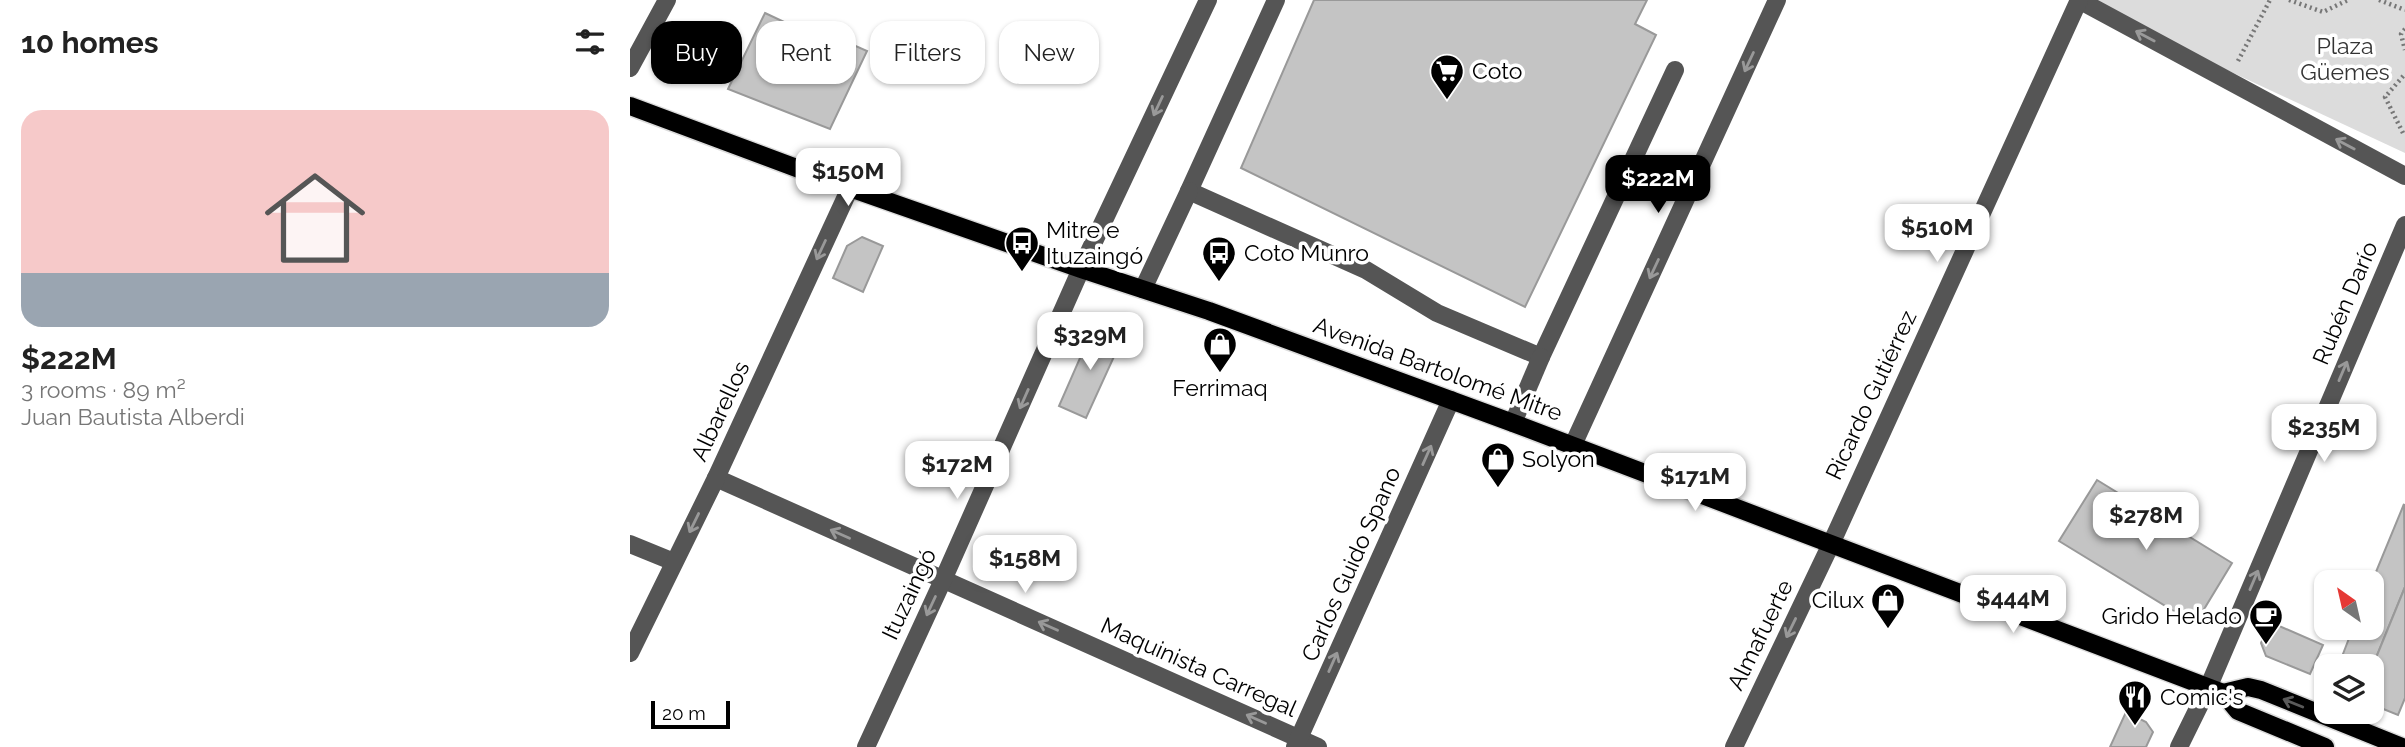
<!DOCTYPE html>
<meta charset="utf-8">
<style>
:root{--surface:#fff;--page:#f6f6f6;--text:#222;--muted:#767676;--line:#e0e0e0;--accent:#000}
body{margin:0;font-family:Raleway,sans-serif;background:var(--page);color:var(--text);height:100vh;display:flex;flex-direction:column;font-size:26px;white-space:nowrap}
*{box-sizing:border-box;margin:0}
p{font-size:23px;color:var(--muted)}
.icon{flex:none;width:38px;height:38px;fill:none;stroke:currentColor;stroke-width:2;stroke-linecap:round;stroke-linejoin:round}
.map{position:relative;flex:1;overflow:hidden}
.panel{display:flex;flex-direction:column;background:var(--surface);width:630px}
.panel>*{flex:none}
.banner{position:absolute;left:21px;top:21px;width:665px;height:63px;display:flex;gap:14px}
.needle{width:46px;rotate:326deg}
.buttons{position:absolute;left:1684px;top:570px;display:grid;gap:14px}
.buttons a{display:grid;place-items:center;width:70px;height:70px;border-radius:14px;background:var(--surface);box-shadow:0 2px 5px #0004;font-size:35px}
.scale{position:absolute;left:21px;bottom:18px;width:79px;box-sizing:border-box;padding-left:7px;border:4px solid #000;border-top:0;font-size:19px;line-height:24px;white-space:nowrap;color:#000;-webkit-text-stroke:5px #fff;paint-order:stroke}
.price{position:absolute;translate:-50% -60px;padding:0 16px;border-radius:14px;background:#fff;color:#222;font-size:23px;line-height:46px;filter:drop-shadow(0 2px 4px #0008)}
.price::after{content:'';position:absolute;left:50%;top:42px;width:21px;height:16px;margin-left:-10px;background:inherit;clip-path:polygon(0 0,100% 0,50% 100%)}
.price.active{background:var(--accent);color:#fff}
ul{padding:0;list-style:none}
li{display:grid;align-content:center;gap:14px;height:371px;padding:0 21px}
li+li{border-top:2px solid var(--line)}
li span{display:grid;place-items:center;height:217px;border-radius:21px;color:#555}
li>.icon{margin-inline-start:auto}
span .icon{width:126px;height:126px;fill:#fffc;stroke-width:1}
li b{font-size:30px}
h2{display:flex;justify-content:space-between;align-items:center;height:84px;padding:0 21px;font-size:30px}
.chip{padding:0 24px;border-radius:21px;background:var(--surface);box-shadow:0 2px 5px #0004;font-size:24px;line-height:63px}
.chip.active{background:var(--accent);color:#fff}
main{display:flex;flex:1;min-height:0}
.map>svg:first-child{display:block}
.green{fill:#dcdcdc}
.building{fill:#c4c4c4;stroke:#999;stroke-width:2}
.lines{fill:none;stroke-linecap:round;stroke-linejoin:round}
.major-casing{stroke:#dbdbdb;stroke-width:21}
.path{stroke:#777;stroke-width:4.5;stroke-dasharray:2 3.5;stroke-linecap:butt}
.minor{stroke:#555;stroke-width:18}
.major{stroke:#000;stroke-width:18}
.oneway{stroke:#999}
.oneway2{stroke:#595959}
.labels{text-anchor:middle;stroke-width:7;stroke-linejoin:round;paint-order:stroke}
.park-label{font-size:23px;fill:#333;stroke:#fff}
.poi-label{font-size:23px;fill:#000;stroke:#fff;text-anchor:start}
.street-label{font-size:23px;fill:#000;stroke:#fff}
</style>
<main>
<section class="panel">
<h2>10 homes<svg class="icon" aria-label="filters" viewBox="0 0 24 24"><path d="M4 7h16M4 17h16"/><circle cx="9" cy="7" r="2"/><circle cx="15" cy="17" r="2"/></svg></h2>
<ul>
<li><span style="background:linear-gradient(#f6c9c9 75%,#9aa5b1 0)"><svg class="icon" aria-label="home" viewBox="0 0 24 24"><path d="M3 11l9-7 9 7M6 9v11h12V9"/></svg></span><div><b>$222M</b><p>3 rooms · 89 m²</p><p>Juan Bautista Alberdi</p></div></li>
</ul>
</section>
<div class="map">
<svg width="1775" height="747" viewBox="0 0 1775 747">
<rect width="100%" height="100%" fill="#fff"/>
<path class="green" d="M1455 0H1775V153L1453 3Z"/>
<g class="building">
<path d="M684 0H1017L1005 24 1026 35 895 307 611 168Z"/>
<path d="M135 13 171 30 174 23 237 51 200 129 98 89Z"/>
<path d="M232 237 253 246 233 292 203 278 217 246Z"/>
<path d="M464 326 492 339 456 418 429 406Z"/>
<path d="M1467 480 1602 563 1565 624 1429 541Z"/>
<path d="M1774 504 1775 587 1741 670V667H1708L1723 628H1741V584Z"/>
<path d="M1775 587V698L1768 715 1741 704V670Z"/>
<path d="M1640 622 1693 645 1680 674 1636 656 1631 643Z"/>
<path d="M1496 712 1516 722 1523 732 1516 747H1480Z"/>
</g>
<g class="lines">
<g class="major-casing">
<g id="major">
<path d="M0 106 220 188 451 269 579 311 883 423 1593 693 1608 711 1695 747"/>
<path d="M1593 693 1618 687 1631 690 1772 747"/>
</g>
</g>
<g class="path">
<path d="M1659 0 1693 12 1718 0"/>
<path d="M1749 0 1775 10"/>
<path d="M1775 29 1771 34 1775 50"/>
<path d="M1608 61 1640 0"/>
<path d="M1773 133 1755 97 1775 74"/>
</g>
<g class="minor">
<path d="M646 0 559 191 736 270 807 313 911 357 1045 70"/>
<path d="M1449 0 1775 176"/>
<path d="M0 68 37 0"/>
<path d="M513 289 559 191"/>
<path d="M883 423 911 357"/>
<path d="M943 445 1147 0"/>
<path d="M86 478 688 747"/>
<path d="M0 544 44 562"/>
<path d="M0 653 86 478 220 188"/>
<path d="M236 747 313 580 451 269 578 0"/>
<path d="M665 747 821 400"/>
<path d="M1104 747 1201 544 1449 0"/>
<path d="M1549 747 1578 688 1775 225"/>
</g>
<use href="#major" class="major"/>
</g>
<defs><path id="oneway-shaft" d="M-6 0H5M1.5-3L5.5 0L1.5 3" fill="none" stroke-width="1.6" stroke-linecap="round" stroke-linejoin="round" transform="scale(1.75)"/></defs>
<g class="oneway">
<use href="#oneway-shaft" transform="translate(1515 36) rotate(-152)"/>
<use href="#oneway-shaft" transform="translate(1119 62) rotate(115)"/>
<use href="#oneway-shaft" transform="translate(528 106) rotate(115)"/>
<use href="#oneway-shaft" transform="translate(1715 144) rotate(-152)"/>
<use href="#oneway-shaft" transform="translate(191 250) rotate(115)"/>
<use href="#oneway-shaft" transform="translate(1024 269) rotate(115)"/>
<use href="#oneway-shaft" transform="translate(1713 371) rotate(-67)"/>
<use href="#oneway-shaft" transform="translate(394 399) rotate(114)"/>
<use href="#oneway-shaft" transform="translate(797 455) rotate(-66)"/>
<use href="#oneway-shaft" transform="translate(64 523) rotate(116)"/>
<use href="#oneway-shaft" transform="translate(210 534) rotate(-156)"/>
<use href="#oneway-shaft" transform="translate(1624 580) rotate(-67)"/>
<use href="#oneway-shaft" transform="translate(301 606) rotate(115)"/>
<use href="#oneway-shaft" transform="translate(418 626) rotate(-156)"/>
<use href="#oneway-shaft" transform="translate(1161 628) rotate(116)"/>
<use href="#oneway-shaft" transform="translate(703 662) rotate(-66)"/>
<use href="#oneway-shaft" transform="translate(626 719) rotate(-156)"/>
</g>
<use class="oneway2" href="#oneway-shaft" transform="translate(1663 703) rotate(-158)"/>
<defs>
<g id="supermarket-pin" transform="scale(1.75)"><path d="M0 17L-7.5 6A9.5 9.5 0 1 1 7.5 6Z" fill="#000" stroke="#fff"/><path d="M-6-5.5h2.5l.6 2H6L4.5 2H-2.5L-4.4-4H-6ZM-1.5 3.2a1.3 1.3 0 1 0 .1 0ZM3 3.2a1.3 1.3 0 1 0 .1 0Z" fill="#fff"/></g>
<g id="bus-pin" transform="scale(1.75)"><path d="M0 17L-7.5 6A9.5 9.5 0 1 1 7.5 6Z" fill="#000" stroke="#fff"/><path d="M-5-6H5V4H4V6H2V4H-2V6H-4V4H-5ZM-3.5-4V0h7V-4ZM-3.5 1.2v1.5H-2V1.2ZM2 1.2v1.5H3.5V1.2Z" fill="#fff"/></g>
<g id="shop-pin" transform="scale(1.75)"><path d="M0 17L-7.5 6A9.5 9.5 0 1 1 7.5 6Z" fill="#000" stroke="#fff"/><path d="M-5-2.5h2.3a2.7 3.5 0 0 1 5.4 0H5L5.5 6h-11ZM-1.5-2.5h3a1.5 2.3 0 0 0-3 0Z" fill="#fff"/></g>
<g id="cafe-pin" transform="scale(1.75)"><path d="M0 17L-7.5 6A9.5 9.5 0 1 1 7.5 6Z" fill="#000" stroke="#fff"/><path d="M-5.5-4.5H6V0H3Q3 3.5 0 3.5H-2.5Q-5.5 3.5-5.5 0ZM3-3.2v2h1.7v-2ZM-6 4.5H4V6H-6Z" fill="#fff"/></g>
<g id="restaurant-pin" transform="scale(1.75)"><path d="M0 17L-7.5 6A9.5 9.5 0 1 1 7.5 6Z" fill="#000" stroke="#fff"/><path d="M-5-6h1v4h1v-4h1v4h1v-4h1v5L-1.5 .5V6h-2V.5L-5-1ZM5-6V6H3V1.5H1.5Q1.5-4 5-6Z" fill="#fff"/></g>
</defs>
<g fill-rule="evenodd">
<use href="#supermarket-pin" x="817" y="71"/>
<use href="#bus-pin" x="392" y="243"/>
<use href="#bus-pin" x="589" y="253"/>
<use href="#shop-pin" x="590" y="344"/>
<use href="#shop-pin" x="868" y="459"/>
<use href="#shop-pin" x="1258" y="600"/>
<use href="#cafe-pin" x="1636" y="616"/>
<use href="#restaurant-pin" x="1505" y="697"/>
</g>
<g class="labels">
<g class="park-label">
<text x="1715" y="54">Plaza<tspan x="1715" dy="26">Güemes</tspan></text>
</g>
<g class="poi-label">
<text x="842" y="79">Coto</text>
<text x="416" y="238">Mitre e<tspan x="416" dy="26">Ituzaingó</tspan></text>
<text x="614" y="261">Coto Munro</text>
<text x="590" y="396" text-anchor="middle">Ferrimaq</text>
<text x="892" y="467">Solyon</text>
<text x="1234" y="608" text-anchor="end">Cilux</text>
<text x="1612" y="624" text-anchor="end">Grido Helado</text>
<text x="1530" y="705">Comic's</text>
</g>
<g class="street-label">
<text transform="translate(1715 303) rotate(-67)" y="8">Rubén Darío</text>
<text transform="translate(808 369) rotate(20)" y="8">Avenida Bartolomé Mitre</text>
<text transform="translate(1241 395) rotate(-65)" y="8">Ricardo Gutiérrez</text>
<text transform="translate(90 411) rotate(-65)" y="8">Albarellos</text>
<text transform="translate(721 564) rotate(-66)" y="8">Carlos Guido Spano</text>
<text transform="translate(279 594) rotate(-65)" y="8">Ituzaingó</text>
<text transform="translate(1130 635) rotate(-64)" y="8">Almafuerte</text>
<text transform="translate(569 667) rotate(24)" y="8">Maquinista Carregal</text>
</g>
</g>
</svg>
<div class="buttons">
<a><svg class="needle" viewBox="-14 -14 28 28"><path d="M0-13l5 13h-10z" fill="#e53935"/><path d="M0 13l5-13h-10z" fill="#767676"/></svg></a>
<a><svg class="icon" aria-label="layers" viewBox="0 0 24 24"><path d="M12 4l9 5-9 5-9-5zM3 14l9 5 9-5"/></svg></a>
</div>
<div class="scale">20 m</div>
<b class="price" style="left:218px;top:208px">$150M</b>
<b class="price active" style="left:1028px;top:215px">$222M</b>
<b class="price" style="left:1307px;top:264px">$510M</b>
<b class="price" style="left:460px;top:372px">$329M</b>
<b class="price" style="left:1694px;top:464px">$235M</b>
<b class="price" style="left:327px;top:501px">$172M</b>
<b class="price" style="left:1065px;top:513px">$171M</b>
<b class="price" style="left:1516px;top:552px">$278M</b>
<b class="price" style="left:395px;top:595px">$158M</b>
<b class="price" style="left:1383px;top:635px">$444M</b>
<div class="banner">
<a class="chip active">Buy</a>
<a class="chip">Rent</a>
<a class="chip">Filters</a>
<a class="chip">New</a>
</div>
</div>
</main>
